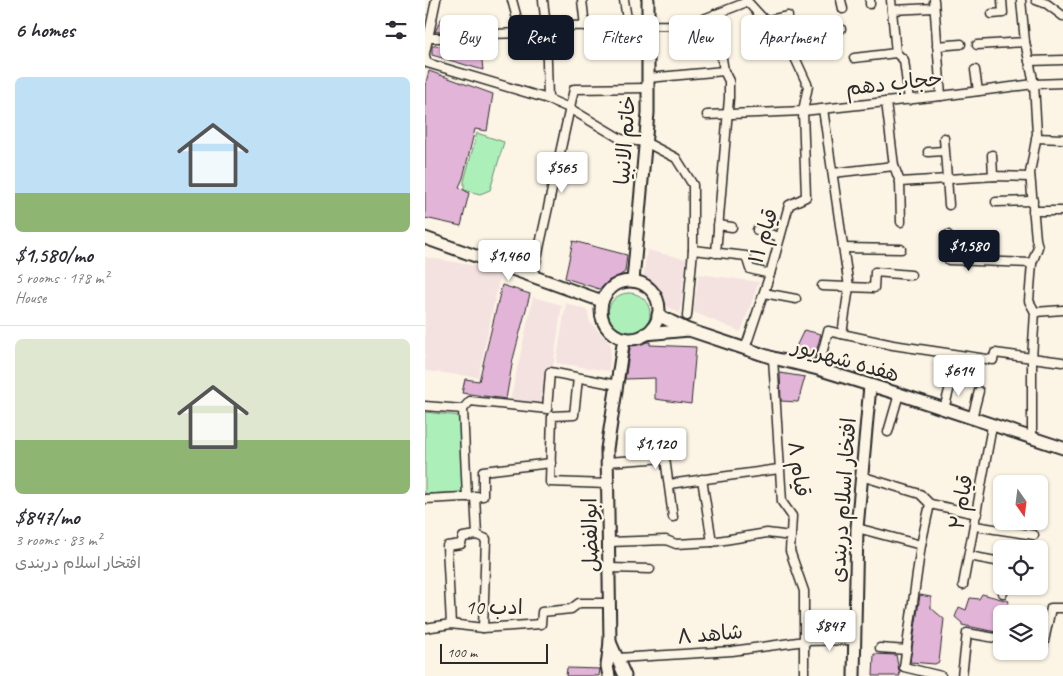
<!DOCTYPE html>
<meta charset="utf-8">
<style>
:root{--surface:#fff;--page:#f7f7f7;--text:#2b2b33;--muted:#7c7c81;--line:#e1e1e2;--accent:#111827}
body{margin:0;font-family:Caveat,"Playpen Sans Arabic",sans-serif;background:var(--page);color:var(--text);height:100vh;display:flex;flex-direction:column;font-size:19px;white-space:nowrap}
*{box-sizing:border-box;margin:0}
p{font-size:16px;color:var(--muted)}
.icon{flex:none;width:28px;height:28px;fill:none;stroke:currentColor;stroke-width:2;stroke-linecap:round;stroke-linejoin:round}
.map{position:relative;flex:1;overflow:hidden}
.side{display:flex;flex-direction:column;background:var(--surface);width:425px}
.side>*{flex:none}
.banner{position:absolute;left:15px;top:15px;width:475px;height:45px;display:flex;gap:10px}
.needle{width:32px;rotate:166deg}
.controls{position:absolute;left:568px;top:475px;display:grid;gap:10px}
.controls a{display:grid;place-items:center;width:55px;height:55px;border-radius:8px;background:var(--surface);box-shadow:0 1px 4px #0004;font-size:25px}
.scale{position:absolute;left:15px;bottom:12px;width:108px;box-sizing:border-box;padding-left:5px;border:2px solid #2b2b2b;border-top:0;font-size:14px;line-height:18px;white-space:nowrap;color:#2b2b2b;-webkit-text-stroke:4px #fcf5e5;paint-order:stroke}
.price{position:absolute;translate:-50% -42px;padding:0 11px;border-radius:5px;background:#fff;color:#222;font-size:16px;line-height:32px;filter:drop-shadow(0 1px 2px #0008)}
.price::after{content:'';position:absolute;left:50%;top:30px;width:15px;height:11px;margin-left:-8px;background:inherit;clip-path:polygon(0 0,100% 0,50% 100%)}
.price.active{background:var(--accent);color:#fff}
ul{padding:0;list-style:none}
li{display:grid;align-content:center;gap:10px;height:265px;padding:0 15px}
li+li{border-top:1px solid var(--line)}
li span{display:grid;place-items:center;height:155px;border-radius:8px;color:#555}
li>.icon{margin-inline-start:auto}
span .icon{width:90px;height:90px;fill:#fffc;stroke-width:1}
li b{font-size:21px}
h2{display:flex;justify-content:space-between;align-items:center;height:60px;padding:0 15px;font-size:21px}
.pill{padding:0 18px;border-radius:8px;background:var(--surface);box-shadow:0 1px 4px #0004;font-size:18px;line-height:45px}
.pill.active{background:var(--accent);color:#fff}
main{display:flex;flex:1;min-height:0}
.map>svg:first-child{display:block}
.built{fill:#f4e2e1}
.green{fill:#acefb9;stroke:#6c8d72}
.building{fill:#e1b4d8;stroke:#2b2b2b}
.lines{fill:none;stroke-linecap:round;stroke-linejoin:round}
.street-casing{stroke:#2b2b2b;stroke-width:11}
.secondary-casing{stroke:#2b2b2b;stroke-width:15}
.street{stroke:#fcf5e5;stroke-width:8}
.secondary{stroke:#fcf5e5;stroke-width:11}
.labels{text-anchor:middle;stroke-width:4.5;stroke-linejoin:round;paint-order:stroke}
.street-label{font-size:21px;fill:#2b2b2b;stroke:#fcf5e5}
</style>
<main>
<section class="side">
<h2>6 homes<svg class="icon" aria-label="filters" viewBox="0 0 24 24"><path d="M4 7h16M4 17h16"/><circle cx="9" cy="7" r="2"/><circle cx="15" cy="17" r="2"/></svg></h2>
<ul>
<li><span style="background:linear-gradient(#bfe0f5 75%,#8fb573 0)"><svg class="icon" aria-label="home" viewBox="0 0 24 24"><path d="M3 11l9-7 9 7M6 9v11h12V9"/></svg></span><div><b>$1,580/mo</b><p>5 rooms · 178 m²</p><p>House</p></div></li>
<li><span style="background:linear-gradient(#dfe7d0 65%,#8fb573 0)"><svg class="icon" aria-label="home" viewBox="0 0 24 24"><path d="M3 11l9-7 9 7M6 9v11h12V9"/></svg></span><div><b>$847/mo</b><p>3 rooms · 83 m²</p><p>افتخار اسلام دربندی</p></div></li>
</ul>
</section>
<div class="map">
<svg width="638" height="676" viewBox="0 0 638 676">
<rect width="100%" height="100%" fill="#fcf5e5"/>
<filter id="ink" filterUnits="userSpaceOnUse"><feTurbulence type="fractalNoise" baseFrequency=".02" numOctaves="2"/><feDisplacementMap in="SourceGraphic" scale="10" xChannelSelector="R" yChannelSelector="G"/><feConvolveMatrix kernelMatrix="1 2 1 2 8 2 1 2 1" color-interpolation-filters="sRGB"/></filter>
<g filter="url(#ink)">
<g class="built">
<path d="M222 250 261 259 255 314 237 303 218 280Z"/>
<path d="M0 257 75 270 74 281 53 377 0 371Z"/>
<path d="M274 274 334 282 316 332 268 312Z"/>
<path d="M108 297 137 305 128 368 120 370 117 403 85 401Z"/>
<path d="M141 303 162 310 165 322 186 345 184 371 131 363Z"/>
</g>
<g class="green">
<path d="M52 133 79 142 65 190 55 194 39 190V181Z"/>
<circle cx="204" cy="314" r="21"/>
<path d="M0 412 35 416 39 492 0 494Z"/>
</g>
<g class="building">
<path d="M39 15 42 30 10 32 16 19Z"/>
<path d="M55 43 58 70 7 55V46Z"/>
<path d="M4 71 68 94 62 131 50 129 38 178 34 187 44 193 36 226 0 218V86Z"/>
<path d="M148 241 202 255 200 272 174 289 140 278Z"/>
<path d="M77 285 105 294 88 359 81 399 37 393 40 379 54 381Z"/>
<path d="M379 330 396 334 389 360 368 353Z"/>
<path d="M206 342H225V345L271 347 266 404 230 399V378L200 379Z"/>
<path d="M355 373 380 377 373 402 356 401Z"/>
<path d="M557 594 584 601 581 614H576V633L537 625V623L530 617 534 607 541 610 545 598 554 599Z"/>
<path d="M495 595 506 597V608L519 619 514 662 510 664 485 662Z"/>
<path d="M449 654 471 655 475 676H448Z"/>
<path d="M142 668 175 669 174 676H141Z"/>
</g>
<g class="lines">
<g class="street-casing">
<g id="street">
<path d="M87 0 96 33"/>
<path d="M118 0 121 26 123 99"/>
<path d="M157 0 160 26"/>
<path d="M199 0 203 25"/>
<path d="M416 0 418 9"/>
<path d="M445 0V4"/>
<path d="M509 0 516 96"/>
<path d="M596 0 600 42 609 84 612 134 605 173 611 239 613 247 607 263 604 301 610 312 607 358V438"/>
<path d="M611 0 622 4 638 16"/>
<path d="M467 10 509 8"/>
<path d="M290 14 299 71 304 81V98L291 253"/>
<path d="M567 14 578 13 577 0"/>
<path d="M339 21 363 16"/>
<path d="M3 38H52L63 34 96 33 121 26 263 25 322 2"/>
<path d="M355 38 416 29"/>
<path d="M552 45 600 42"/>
<path d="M512 46 536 44"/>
<path d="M0 53 11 0"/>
<path d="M471 53 479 60 484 100"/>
<path d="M0 56 2 63 123 99 144 108 196 139 220 142 251 158 268 185V250L262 316"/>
<path d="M429 58 471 53 466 0"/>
<path d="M604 61 638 60"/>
<path d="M550 70 553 91"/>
<path d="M223 78 299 71"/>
<path d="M461 102 469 166 475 182 476 222"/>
<path d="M398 109 424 287 417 334"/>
<path d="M282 115 378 111 516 96 609 84 638 83"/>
<path d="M519 138 524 205"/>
<path d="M611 138 638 139"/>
<path d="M503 152 519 151"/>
<path d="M567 155 568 176 605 177"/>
<path d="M408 173 469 166"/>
<path d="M475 182 571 176"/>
<path d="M571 202 608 201"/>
<path d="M608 211H638"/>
<path d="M293 225 307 227"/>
<path d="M332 230 355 237"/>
<path d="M523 235 524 260 607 263"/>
<path d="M418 248 476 249"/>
<path d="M268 250 321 256 325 269 345 274"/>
<path d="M108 276 149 89 223 88"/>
<path d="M397 286 449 288 450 272 486 275"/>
<path d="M339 293 371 299"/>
<path d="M610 312 638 310"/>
<path d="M320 349 345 274 364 205 381 197 378 111 383 86 366 49 321 0"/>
<path d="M348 358 357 502 367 516 365 551 379 591V676"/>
<path d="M393 369 403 331 468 345 568 360 570 353 637 362"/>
<path d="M153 378 149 415 127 416 125 482 183 484"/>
<path d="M0 406 38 409 45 401 122 409 125 372 192 385"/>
<path d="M38 409 42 497"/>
<path d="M519 409 527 379"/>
<path d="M547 418 554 391"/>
<path d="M463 432 474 394"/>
<path d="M182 462 240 458 248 517"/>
<path d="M436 476 495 494 505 504 552 514"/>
<path d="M277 479 287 542"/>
<path d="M244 484 354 469"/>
<path d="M50 496 52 535 61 539 58 628"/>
<path d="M0 499 58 496V471L126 463"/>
<path d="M505 504 496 545 479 667 516 676"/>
<path d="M550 526 609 535"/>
<path d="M432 528 496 545"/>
<path d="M184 542 241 540 251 544 287 542 342 533 366 536"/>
<path d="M544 556 576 562"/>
<path d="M184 568 225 569"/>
<path d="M538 585 567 426"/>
<path d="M578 593 579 586"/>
<path d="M26 624 22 546 36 544 38 537 52 535"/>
<path d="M0 628 26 624 58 628 116 624 117 612 146 609 154 603H185"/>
<path d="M614 646H618L626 608H638"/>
<path d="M455 648 482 650"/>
<path d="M193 658 307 651 380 641 430 640"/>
<path d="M537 676 542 633 576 639"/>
</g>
</g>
<g class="secondary-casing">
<g id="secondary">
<path d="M0 238 177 301"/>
<path d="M208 281 223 113V0"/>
<circle cx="205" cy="310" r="29"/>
<path d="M233 315 263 330"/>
<path d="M220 334 264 330 348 358 393 369 474 394 638 448"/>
<path d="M185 642 200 676"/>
<path d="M184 676 182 666 185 642 182 449 199 338"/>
<path d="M429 676 432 528 445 386"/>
</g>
</g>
<use href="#street" class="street"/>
<use href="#secondary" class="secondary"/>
</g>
</g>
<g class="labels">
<g class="street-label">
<text transform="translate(469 83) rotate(-6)" y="7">حجاب دهم</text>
<text transform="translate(200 140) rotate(-86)" y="7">خاتم الانبیا</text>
<text transform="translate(338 236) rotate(-73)" y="7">قیام ۱۱</text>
<text transform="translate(421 360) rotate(16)" y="7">هفده شهریور</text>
<text transform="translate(374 469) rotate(82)" y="7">قیام ۸</text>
<text transform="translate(418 500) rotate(-86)" y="7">افتخار اسلام دربندی</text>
<text transform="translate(536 502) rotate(-80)" y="7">قیام ۲</text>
<text transform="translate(165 535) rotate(-91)" y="7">ابوالفضل</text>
<text x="69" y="614">ادب 10</text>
<text transform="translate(285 634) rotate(-5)" y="7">شاهد ۸</text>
</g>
</g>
</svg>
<div class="controls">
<a><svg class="needle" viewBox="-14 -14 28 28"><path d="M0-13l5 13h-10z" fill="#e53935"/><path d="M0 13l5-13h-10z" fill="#7c7c81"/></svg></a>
<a><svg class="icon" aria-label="locate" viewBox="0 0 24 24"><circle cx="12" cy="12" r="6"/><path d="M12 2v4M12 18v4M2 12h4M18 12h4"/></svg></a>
<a><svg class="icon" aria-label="layers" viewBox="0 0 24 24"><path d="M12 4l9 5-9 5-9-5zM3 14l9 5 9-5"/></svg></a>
</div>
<div class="scale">100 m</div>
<b class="price" style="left:137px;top:194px">$565</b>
<b class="price active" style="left:544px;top:272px">$1,580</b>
<b class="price" style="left:84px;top:282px">$1,460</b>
<b class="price" style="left:534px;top:397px">$614</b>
<b class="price" style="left:231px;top:470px">$1,120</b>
<b class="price" style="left:405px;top:652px">$847</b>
<div class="banner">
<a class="pill">Buy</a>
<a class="pill active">Rent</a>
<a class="pill">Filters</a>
<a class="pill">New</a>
<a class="pill">Apartment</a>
</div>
</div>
</main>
